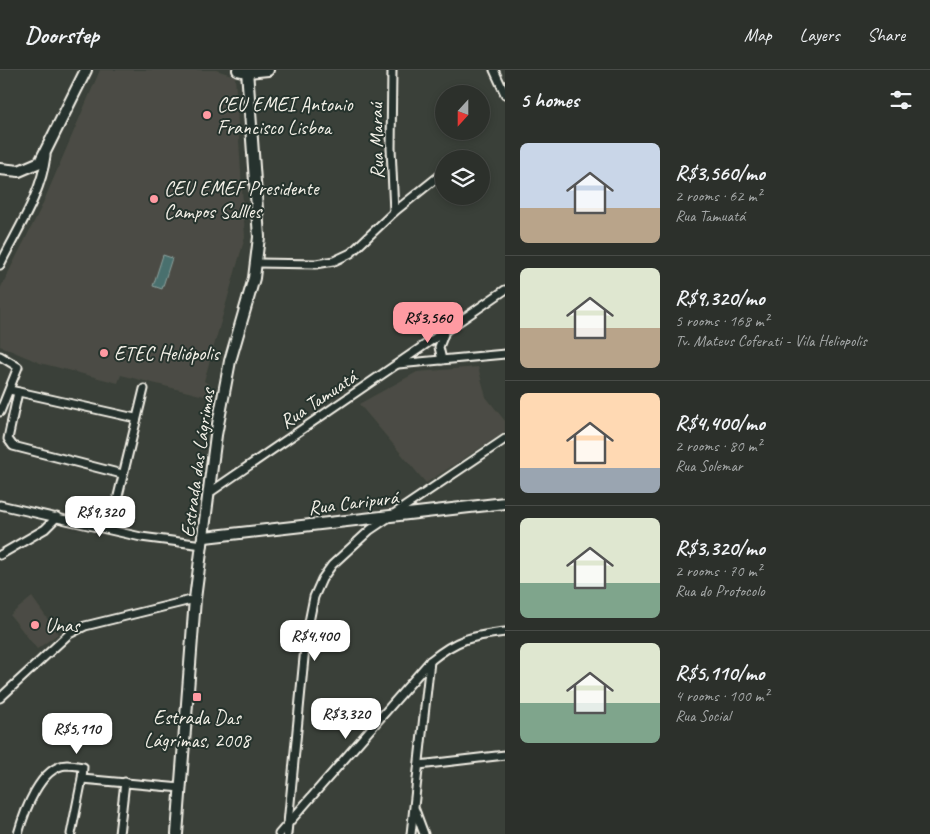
<!DOCTYPE html>
<meta charset="utf-8">
<style>
:root{--surface:#2c302b;--page:#343833;--text:#f1f3f6;--muted:#a6a9a9;--line:#484b47;--accent:#ff9aa2}
body{margin:0;font-family:Caveat,sans-serif;background:var(--page);color:var(--text);height:100vh;display:flex;flex-direction:column;font-size:19px;white-space:nowrap}
*{box-sizing:border-box;margin:0}
p{font-size:16px;color:var(--muted)}
.icon{flex:none;width:28px;height:28px;fill:none;stroke:currentColor;stroke-width:2;stroke-linecap:round;stroke-linejoin:round}
.map{position:relative;flex:1;overflow:hidden}
.drawer{display:flex;flex-direction:column;background:var(--surface);width:425px}
.drawer>*{flex:none}
.needle{width:32px;rotate:201deg}
.controls{position:absolute;left:435px;top:15px;display:grid;gap:10px}
.controls a{display:grid;place-items:center;width:55px;height:55px;border-radius:50%;background:var(--surface);box-shadow:0 2px 8px #0003,0 0 0 1px var(--line);font-size:25px}
.price{position:absolute;translate:-50% -42px;padding:0 11px;border-radius:10px;background:#fff;color:#222;font-size:16px;line-height:32px;filter:drop-shadow(0 1px 2px #0008)}
.price::after{content:'';position:absolute;left:50%;top:30px;width:15px;height:11px;margin-left:-8px;background:inherit;clip-path:polygon(0 0,100% 0,50% 100%)}
.price.current{background:var(--accent);color:#111}
ul{padding:0;list-style:none}
li{display:flex;align-items:center;gap:15px;height:125px;padding:0 15px}
li+li{border-top:1px solid var(--line)}
li span{display:grid;place-items:center;flex:none;width:140px;height:100px;border-radius:8px;color:#555}
li>.icon{margin-inline-start:auto}
span .icon{width:60px;height:60px;fill:#fffc;stroke-width:1}
li b{font-size:21px}
h2{display:flex;justify-content:space-between;align-items:center;height:60px;padding:0 15px;font-size:21px}
header{display:flex;align-items:center;gap:30px;box-sizing:border-box;height:70px;padding:0 25px;background:var(--surface);border-bottom:1px solid var(--line)}
header strong{font-size:24px}
nav{display:flex;gap:28px;margin-inline-start:auto;font-size:18px}
main{display:flex;flex:1;min-height:0}
.map>svg:first-child{display:block}
.built{fill:#4b4c44}
.water{fill:#4a6f6e;stroke:#8ea39f}
.lines{fill:none;stroke-linecap:round;stroke-linejoin:round}
.street-casing{stroke:#f4f1e8;stroke-width:11}
.secondary-casing{stroke:#f4f1e8;stroke-width:14}
.street{stroke:#26332d;stroke-width:7}
.secondary{stroke:#26332d;stroke-width:10}
.poi-dot{fill:#ff9aa2;stroke:#26332d;stroke-width:2}
.labels{text-anchor:middle;stroke-width:4;stroke-linejoin:round;paint-order:stroke}
.poi-label{font-size:20px;fill:#f4f1e8;stroke:#26332d;text-anchor:start}
.street-label{font-size:20px;fill:#f4f1e8;stroke:#26332d}
</style>
<header>
<strong>Doorstep</strong>
<nav><a>Map</a><a>Layers</a><a>Share</a></nav>
</header>
<main>
<div class="map">
<svg width="505" height="764" viewBox="0 0 505 764">
<rect width="100%" height="100%" fill="#3a4039"/>
<filter id="ink" filterUnits="userSpaceOnUse"><feTurbulence type="fractalNoise" baseFrequency=".02" numOctaves="2"/><feDisplacementMap in="SourceGraphic" scale="10" xChannelSelector="R" yChannelSelector="G"/><feConvolveMatrix kernelMatrix="1 2 1 2 8 2 1 2 1" color-interpolation-filters="sRGB"/></filter>
<g filter="url(#ink)">
<g class="built">
<path d="M100 0H216L235 6 245 167 204 311 214 318 212 328 121 305 118 313 40 293 0 276V219L40 140Z"/>
<path d="M478 297 486 327 505 351V362L426 413 359 334 417 302Z"/>
<path d="M32 527 58 564 37 579 10 545Z"/>
</g>
<path class="water" d="M163 185 172 188 162 219 153 216Z"/>
<g class="lines">
<g class="street-casing">
<g id="street">
<path d="M392 0 391 78 394 142"/>
<path d="M494 0 505 24"/>
<path d="M258 193 316 194 334 191 351 183 394 142 444 102"/>
<path d="M0 195C17 160 41 125 46 86"/>
<path d="M0 286 18 297 0 342"/>
<path d="M442 290 439 277 444 264"/>
<path d="M398 294 505 284"/>
<path d="M10 320 135 348"/>
<path d="M18 322 8 369 13 376 122 404"/>
<path d="M209 423 505 220"/>
<path d="M0 435 141 467 203 475"/>
<path d="M110 459 144 319"/>
<path d="M0 485 45 459 57 447"/>
<path d="M0 628 69 564 85 556 195 529"/>
<path d="M419 695 505 685"/>
<path d="M415 740 424 764"/>
<path d="M18 764C24 743 40 696 67 695 72 695 78 696 83 697L82 709 181 718"/>
<path d="M71 764 82 709"/>
<path d="M119 764 125 712"/>
<path d="M279 764 430 591C457 569 471 566 505 562"/>
<path d="M287 764 306 567 314 527 322 509 332 495 370 460 505 369"/>
<path d="M411 764 430 591"/>
</g>
</g>
<g class="secondary-casing">
<g id="secondary">
<path d="M238 0 247 2 268 0"/>
<path d="M0 99 19 101 40 92 86 0"/>
<path d="M205 467 505 433"/>
<path d="M177 764 195 529 216 365 230 291 254 208 259 167 247 0"/>
</g>
</g>
<use href="#street" class="street"/>
<use href="#secondary" class="secondary"/>
</g>
</g>
<g class="poi-dot">
<circle cx="207" cy="45" r="5"/>
<circle cx="154" cy="129" r="5"/>
<circle cx="104" cy="283" r="5"/>
<circle cx="35" cy="555" r="5"/>
<rect x="192" y="622" width="10" height="10" rx="2.5"/>
</g>
<g class="labels">
<g class="poi-label">
<text x="217" y="41">CEU EMEI Antonio<tspan x="217" dy="23">Francisco Lisboa</tspan></text>
<text x="164" y="125">CEU EMEF Presidente<tspan x="164" dy="23">Campos Sallles</tspan></text>
<text x="114" y="290">ETEC Heliópolis</text>
<text x="45" y="562">Unas</text>
<text x="197" y="654" text-anchor="middle">Estrada Das<tspan x="197" dy="23">Lágrimas, 2008</tspan></text>
</g>
<g class="street-label">
<text transform="translate(376 71) rotate(-91)" y="7">Rua Maraú</text>
<text transform="translate(318 329) rotate(-34)" y="7">Rua Tamuatá</text>
<text transform="translate(197 393) rotate(-82)" y="7">Estrada das Lágrimas</text>
<text transform="translate(353 432) rotate(-7)" y="7">Rua Caripurá</text>
</g>
</g>
</svg>
<div class="controls">
<a><svg class="needle" viewBox="-14 -14 28 28"><path d="M0-13l5 13h-10z" fill="#e53935"/><path d="M0 13l5-13h-10z" fill="#a6a9a9"/></svg></a>
<a><svg class="icon" aria-label="layers" viewBox="0 0 24 24"><path d="M12 4l9 5-9 5-9-5zM3 14l9 5 9-5"/></svg></a>
</div>
<b class="price current" style="left:428px;top:274px">R$3,560</b>
<b class="price" style="left:100px;top:468px">R$9,320</b>
<b class="price" style="left:315px;top:592px">R$4,400</b>
<b class="price" style="left:346px;top:670px">R$3,320</b>
<b class="price" style="left:77px;top:685px">R$5,110</b>
</div>
<section class="drawer">
<h2>5 homes<svg class="icon" aria-label="filters" viewBox="0 0 24 24"><path d="M4 7h16M4 17h16"/><circle cx="9" cy="7" r="2"/><circle cx="15" cy="17" r="2"/></svg></h2>
<ul>
<li><span style="background:linear-gradient(#c9d6e8 65%,#b9a48a 0)"><svg class="icon" aria-label="home" viewBox="0 0 24 24"><path d="M3 11l9-7 9 7M6 9v11h12V9"/></svg></span><div><b>R$3,560/mo</b><p>2 rooms · 62 m²</p><p>Rua Tamuatá</p></div></li>
<li><span style="background:linear-gradient(#dfe7d0 60%,#b9a48a 0)"><svg class="icon" aria-label="home" viewBox="0 0 24 24"><path d="M3 11l9-7 9 7M6 9v11h12V9"/></svg></span><div><b>R$9,320/mo</b><p>5 rooms · 168 m²</p><p>Tv. Mateus Coferati - Vila Heliopolis</p></div></li>
<li><span style="background:linear-gradient(#ffd9b3 75%,#9aa5b1 0)"><svg class="icon" aria-label="home" viewBox="0 0 24 24"><path d="M3 11l9-7 9 7M6 9v11h12V9"/></svg></span><div><b>R$4,400/mo</b><p>2 rooms · 80 m²</p><p>Rua Solemar</p></div></li>
<li><span style="background:linear-gradient(#dfe7d0 65%,#7fa58c 0)"><svg class="icon" aria-label="home" viewBox="0 0 24 24"><path d="M3 11l9-7 9 7M6 9v11h12V9"/></svg></span><div><b>R$3,320/mo</b><p>2 rooms · 70 m²</p><p>Rua do Protocolo</p></div></li>
<li><span style="background:linear-gradient(#dfe7d0 60%,#7fa58c 0)"><svg class="icon" aria-label="home" viewBox="0 0 24 24"><path d="M3 11l9-7 9 7M6 9v11h12V9"/></svg></span><div><b>R$5,110/mo</b><p>4 rooms · 100 m²</p><p>Rua Social</p></div></li>
</ul>
</section>
</main>
